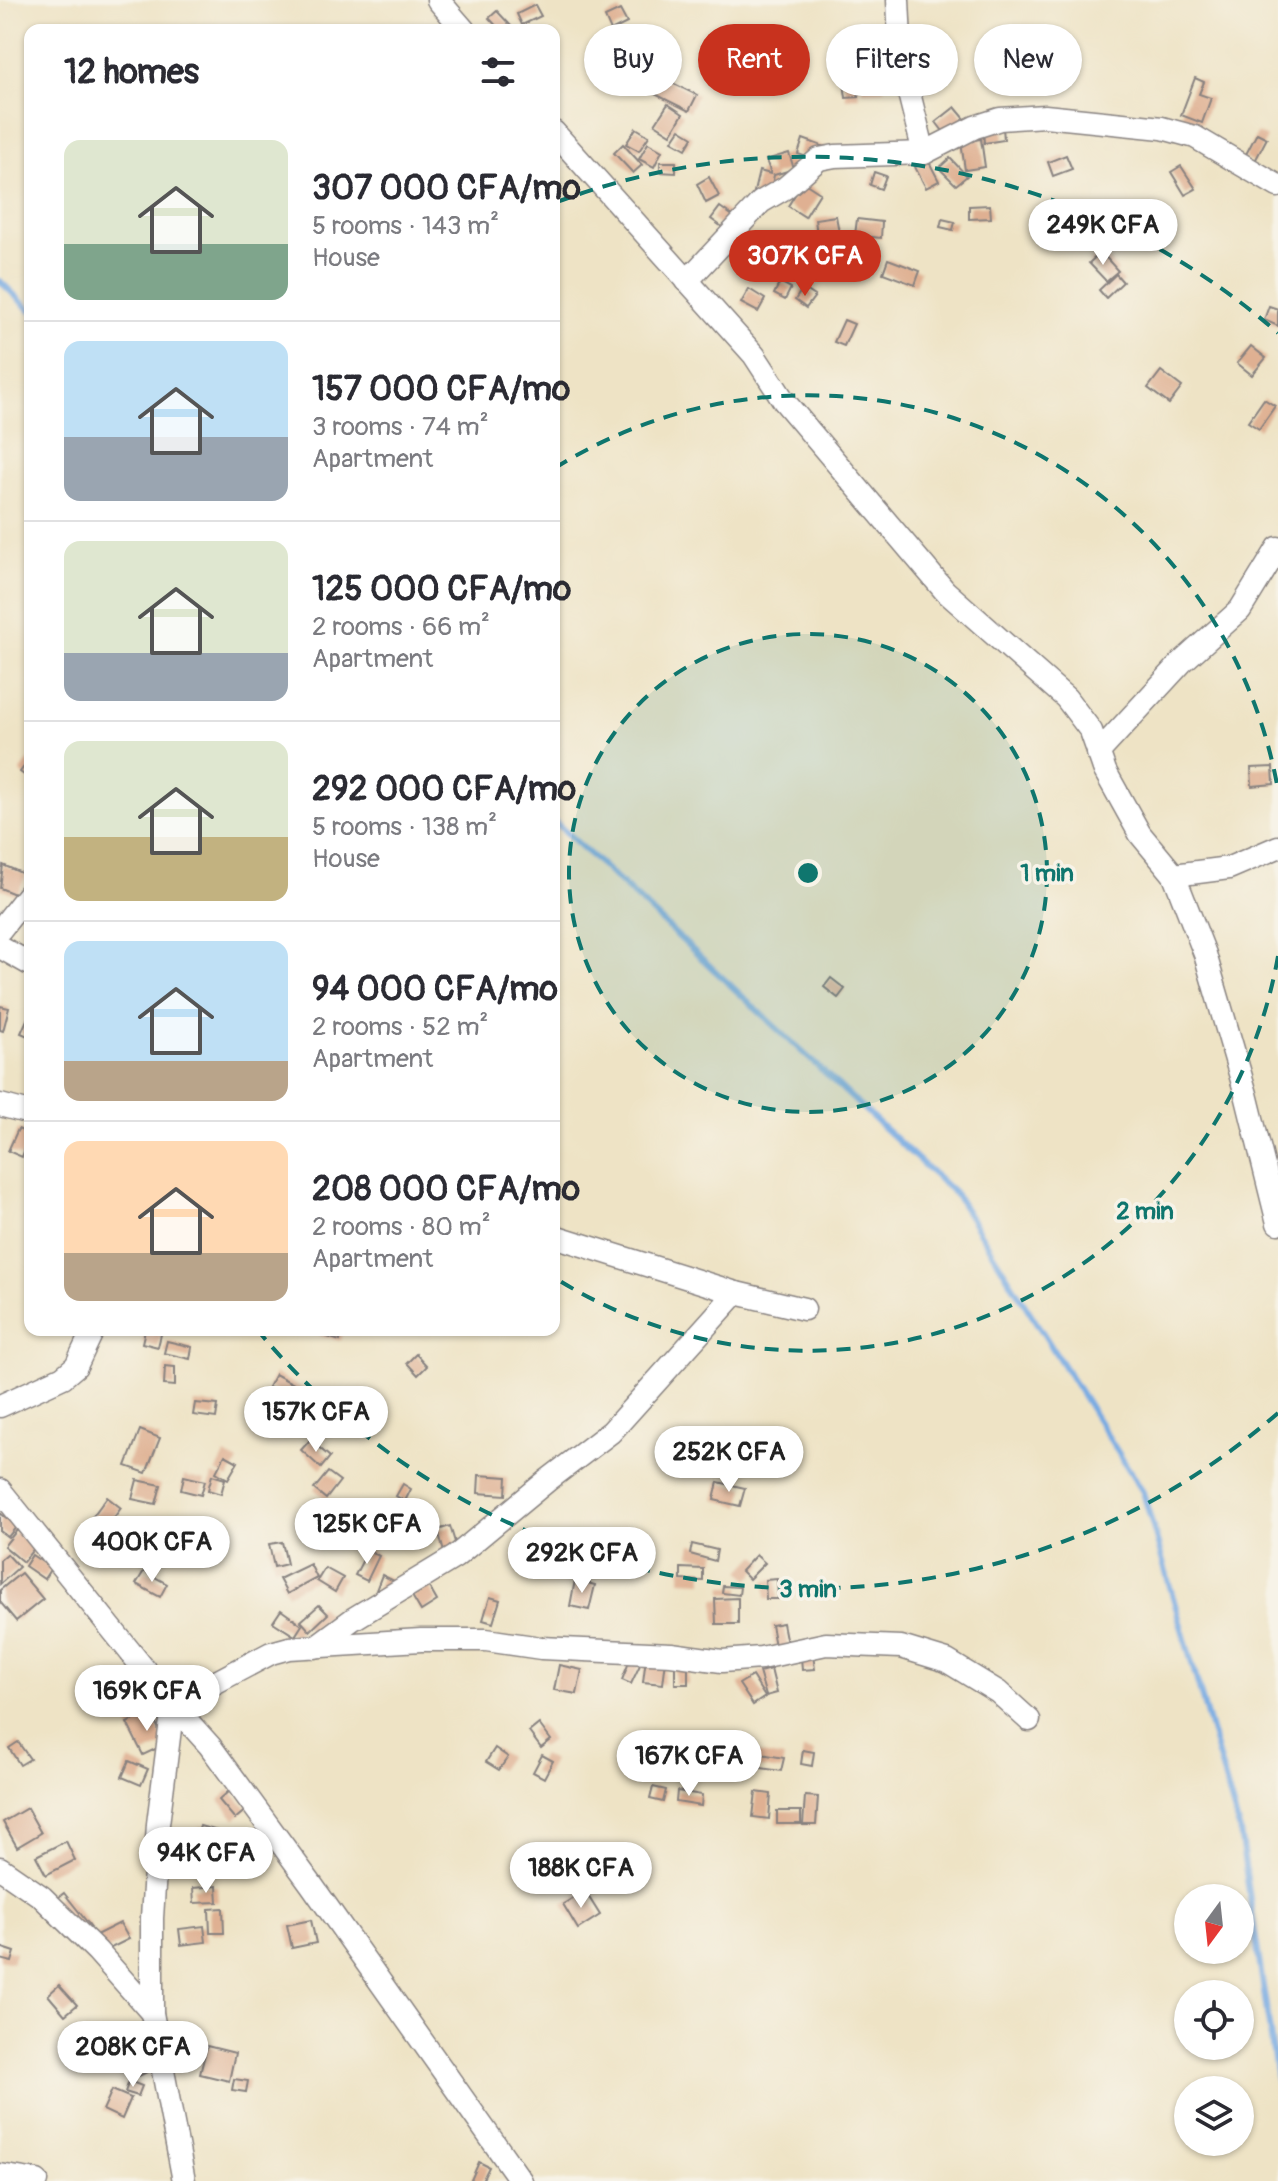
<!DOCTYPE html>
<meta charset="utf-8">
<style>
:root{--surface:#fff;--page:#f7f7f7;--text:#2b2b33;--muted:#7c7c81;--line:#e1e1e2;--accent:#c8321e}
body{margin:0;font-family:Pangolin,sans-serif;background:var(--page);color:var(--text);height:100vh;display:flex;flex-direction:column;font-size:30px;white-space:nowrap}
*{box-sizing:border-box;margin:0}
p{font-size:26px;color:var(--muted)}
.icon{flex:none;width:44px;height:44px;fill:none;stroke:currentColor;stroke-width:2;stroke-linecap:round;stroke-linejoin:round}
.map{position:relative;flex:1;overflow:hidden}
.details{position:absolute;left:24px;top:24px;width:536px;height:1312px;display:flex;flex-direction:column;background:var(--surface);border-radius:16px;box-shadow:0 2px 6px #0004}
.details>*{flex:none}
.guide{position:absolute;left:584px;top:24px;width:574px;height:72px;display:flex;gap:16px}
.needle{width:52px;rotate:195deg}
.fabs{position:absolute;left:1174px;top:1884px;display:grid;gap:16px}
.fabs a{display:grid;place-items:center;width:80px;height:80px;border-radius:50%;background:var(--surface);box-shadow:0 2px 6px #0004;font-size:40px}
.price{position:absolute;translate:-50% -68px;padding:0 18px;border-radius:28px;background:#fff;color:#222;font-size:26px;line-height:52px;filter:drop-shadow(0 2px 4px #0008)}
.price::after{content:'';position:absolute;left:50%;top:48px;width:24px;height:18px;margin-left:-12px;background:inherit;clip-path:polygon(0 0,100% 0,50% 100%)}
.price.active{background:var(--accent);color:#fff}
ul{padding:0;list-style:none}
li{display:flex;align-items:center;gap:24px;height:200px;padding:0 40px}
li+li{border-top:2px solid var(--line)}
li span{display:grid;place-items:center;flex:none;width:224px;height:160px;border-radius:16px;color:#555}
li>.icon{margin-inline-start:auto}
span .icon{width:96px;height:96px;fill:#fffc;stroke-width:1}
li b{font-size:34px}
h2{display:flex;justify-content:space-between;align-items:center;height:96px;padding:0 40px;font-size:34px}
.chip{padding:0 28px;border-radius:36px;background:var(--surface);box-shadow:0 2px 6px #0004;font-size:28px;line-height:72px}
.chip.active{background:var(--accent);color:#fff}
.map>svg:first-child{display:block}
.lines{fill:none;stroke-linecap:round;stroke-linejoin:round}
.stream{stroke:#74a9e2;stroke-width:6}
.building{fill:#dfb092}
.minor-casing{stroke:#888280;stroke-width:25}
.minor{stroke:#fff;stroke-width:22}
.ring{fill:none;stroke:#0f766e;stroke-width:4;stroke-dasharray:14 10}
.centre{fill:#0f766e;stroke:#f7f3e8;stroke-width:4}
.ring-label{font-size:24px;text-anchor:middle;font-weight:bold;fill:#0f766e;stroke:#f7f3e8;stroke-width:7;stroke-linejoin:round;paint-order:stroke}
</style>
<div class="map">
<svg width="1278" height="2181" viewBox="0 0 1278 2181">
<rect width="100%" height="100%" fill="#f7f3e8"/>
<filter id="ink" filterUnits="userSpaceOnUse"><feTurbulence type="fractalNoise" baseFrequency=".0125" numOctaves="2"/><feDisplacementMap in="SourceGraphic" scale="16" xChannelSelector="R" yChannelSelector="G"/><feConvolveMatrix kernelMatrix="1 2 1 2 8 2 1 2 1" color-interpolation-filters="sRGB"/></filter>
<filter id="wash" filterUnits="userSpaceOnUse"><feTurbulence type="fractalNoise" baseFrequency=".006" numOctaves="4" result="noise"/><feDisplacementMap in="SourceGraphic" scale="32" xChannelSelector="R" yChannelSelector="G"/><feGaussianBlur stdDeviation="1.8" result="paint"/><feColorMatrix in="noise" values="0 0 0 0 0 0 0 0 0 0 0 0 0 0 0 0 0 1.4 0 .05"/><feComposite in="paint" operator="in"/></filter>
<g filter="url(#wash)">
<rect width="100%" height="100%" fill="#eee3c5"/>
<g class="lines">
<g class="stream">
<path d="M0 281 30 310"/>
<path d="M554 821 956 1195 1143 1492 1240 1832 1278 2086"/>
</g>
</g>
<g id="blocks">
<g class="building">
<path d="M535 5 541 16 522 25 517 14Z"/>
<path d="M620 10 627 23 611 31 605 17Z"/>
<path d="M497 11 513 28 511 30H500L489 18Z"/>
<path d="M622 39 626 58 614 61 610 41Z"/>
<path d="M662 78 697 95 689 111 655 94Z"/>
<path d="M1195 78 1204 82 1199 94 1211 98 1202 123 1181 115Z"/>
<path d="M884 79V90L862 91V80Z"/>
<path d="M857 80 859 97 846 98 844 82Z"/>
<path d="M668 104 683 114 671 134 655 124Z"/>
<path d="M955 107 965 119 946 135 936 122Z"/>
<path d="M1003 127 1004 140 984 143 983 129Z"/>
<path d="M636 128 649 136 639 151 626 144Z"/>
<path d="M680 129 693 137 686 149 672 141Z"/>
<path d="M1257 133 1267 138 1254 163 1244 158Z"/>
<path d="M803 139 825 147 819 161 798 154Z"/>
<path d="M981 139 985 167 965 170 961 142Z"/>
<path d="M648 143 662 151 654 167 639 159Z"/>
<path d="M623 144 642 165 633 173 614 153Z"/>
<path d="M789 153 794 169 774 175 769 200 753 196 759 171 771 174 766 160Z"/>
<path d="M1066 155 1072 169 1053 176 1048 162Z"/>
<path d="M950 158 967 176 956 185 939 168Z"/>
<path d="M928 160 939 181 926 188 915 167Z"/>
<path d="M660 162H676V173L660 172Z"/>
<path d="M1181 166 1196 189 1185 195 1171 172Z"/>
<path d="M874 172 886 176 881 189 870 185Z"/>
<path d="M709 177 719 196 706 203 697 184Z"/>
<path d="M803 182 820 193 805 217 788 206Z"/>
<path d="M990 205 991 218 969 219V206Z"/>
<path d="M720 207 737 219 728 231 711 219Z"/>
<path d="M836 216 839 232 817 235 815 219Z"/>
<path d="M857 219 882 222 881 238 855 235Z"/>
<path d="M942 219 955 222 953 230 940 227Z"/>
<path d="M744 236 757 250 742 264 729 250Z"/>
<path d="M779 241 799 260 786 273 766 254Z"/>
<path d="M850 250 861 253 857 273 846 271Z"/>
<path d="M1101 252 1118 271 1106 281 1089 263Z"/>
<path d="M888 259 920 271 915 285 883 273Z"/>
<path d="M1116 274 1123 282 1106 298 1099 290Z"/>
<path d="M780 282 791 288 785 300 774 294Z"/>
<path d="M803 288 815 296 806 308 795 300Z"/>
<path d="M749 289 765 299 758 312 741 303Z"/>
<path d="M1269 306 1278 309V326L1264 320Z"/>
<path d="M844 320 854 324 844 346 834 342Z"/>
<path d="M1251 346 1266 358 1252 375 1237 363Z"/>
<path d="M1161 371 1182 387 1169 404 1148 388Z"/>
<path d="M1264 399 1275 406 1259 429 1248 422Z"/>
<path d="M30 759V779L20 772Z"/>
<path d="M1273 767 1274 784 1252 786 1251 768Z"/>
<path d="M3 865 26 875 17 895 0 888Z"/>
<path d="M831 978 845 989 838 998 824 987Z"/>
<path d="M0 1006 9 1008 3 1031 0 1030Z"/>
<path d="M30 1013V1037L21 1033Z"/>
<path d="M18 1129 30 1134 22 1157 8 1151Z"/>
<path d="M145 1330H162L158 1347 142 1343Z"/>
<path d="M306 1330H343L340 1341Z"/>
<path d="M167 1341 192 1347 190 1359 164 1353Z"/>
<path d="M416 1354 427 1366 418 1375 407 1363Z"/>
<path d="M165 1366 175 1367V1386L164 1385Z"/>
<path d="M275 1374 301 1388 295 1401 268 1387Z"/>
<path d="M195 1403 218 1405 216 1418 193 1415Z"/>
<path d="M140 1430 160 1438 146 1473 126 1466Z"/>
<path d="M310 1440 330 1457 321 1468 301 1450Z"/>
<path d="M755 1453 769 1458 765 1470 751 1465Z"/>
<path d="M225 1455 238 1462 228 1479 216 1472Z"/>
<path d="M328 1472 340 1481 326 1499 314 1489Z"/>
<path d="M212 1475 225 1479 221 1494 208 1490Z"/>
<path d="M479 1475 507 1477 506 1495 478 1493Z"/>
<path d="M184 1476 205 1481 201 1495 181 1490Z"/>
<path d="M137 1480 161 1485 156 1504 132 1499Z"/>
<path d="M718 1482 745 1488 740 1506 714 1500Z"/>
<path d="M403 1484 411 1489 405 1501 396 1496Z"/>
<path d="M107 1497 121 1508 107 1527 93 1516Z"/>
<path d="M0 1513 17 1526 8 1537 0 1531Z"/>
<path d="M139 1525 157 1534 142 1561 125 1551Z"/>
<path d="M450 1526 458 1552 445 1556 438 1530Z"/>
<path d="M17 1530 36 1546 23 1562 4 1546Z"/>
<path d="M282 1542 287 1564 274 1567 269 1544Z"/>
<path d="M692 1544 717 1550 715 1561 690 1554Z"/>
<path d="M572 1545 578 1558 551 1569 546 1557Z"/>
<path d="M368 1550 379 1556 367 1581 355 1575Z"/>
<path d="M7 1554 19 1567 0 1584V1560Z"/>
<path d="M32 1555 51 1568 44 1579 25 1566Z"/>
<path d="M756 1555 765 1563 749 1579 741 1571Z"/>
<path d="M310 1564 317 1578 287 1594 279 1579Z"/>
<path d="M325 1568 343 1578 335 1592 317 1581Z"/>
<path d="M681 1568 703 1569V1581L681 1580Z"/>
<path d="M144 1571 167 1584 160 1597 136 1584Z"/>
<path d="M21 1573 43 1599 16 1621 0 1602V1590Z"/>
<path d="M382 1575 394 1581 387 1597 375 1593Z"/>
<path d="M777 1579 778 1599H766L765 1580Z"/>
<path d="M575 1580 595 1585 589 1610 570 1606Z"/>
<path d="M723 1586 740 1587 739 1595 722 1593Z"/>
<path d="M429 1587 437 1601 421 1611 412 1596Z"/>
<path d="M490 1597 500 1600 493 1623 483 1620Z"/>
<path d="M738 1598V1624H716L715 1599Z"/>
<path d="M319 1605 328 1614 310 1631 301 1621Z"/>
<path d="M281 1610 302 1625 295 1636 273 1622Z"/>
<path d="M783 1623 788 1649 776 1651 771 1625Z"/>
<path d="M813 1655 815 1669 802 1670 801 1656Z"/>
<path d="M646 1658 666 1660 663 1684 643 1682Z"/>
<path d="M630 1660 640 1665 631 1684 622 1680Z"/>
<rect x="675" y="1660" width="13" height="24"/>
<path d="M559 1665 582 1670 577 1694 554 1690Z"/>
<path d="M771 1669 777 1693 766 1696 759 1672Z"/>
<path d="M752 1676 765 1697 753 1705 739 1684Z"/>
<path d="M150 1711 166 1744 143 1755 127 1723Z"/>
<path d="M539 1724 551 1740 541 1748 529 1732Z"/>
<path d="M18 1742 30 1759 20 1765 9 1748Z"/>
<path d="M495 1748 508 1757 499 1770 486 1762Z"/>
<path d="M803 1750 814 1752 812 1766 801 1764Z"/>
<path d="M756 1753 784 1758 781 1771 754 1767Z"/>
<path d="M542 1755 553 1761 544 1778 533 1772Z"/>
<path d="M129 1761 148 1769 141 1785 122 1777Z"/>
<path d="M653 1787 666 1790 663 1802 650 1799Z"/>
<path d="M230 1790 247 1809 235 1819 219 1800Z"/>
<path d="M677 1791 702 1795 701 1806 676 1802Z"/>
<path d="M756 1792 771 1794 769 1819 753 1817Z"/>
<path d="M805 1796 818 1797 816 1825H803Z"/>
<path d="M27 1808 41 1833 17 1847 3 1822Z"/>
<rect x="777" y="1811" width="24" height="13"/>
<path d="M200 1826 218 1831 215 1843 196 1838Z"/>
<path d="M66 1841 75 1860 46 1875 36 1856Z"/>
<path d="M217 1886 218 1902 194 1903 193 1888Z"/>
<path d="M585 1891 600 1915 578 1929 563 1904Z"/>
<path d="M64 1893 91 1927 81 1934 55 1900Z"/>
<path d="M223 1908 224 1933H210L209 1909Z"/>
<path d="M311 1920 316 1943 292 1948 287 1925Z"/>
<path d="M120 1923 129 1939 105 1951 96 1935Z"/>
<path d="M204 1926 206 1942 181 1945 179 1929Z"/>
<path d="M0 1947 15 1952 12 1962 0 1959Z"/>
<path d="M59 1985 77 2005 65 2015 48 1995Z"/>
<path d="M150 2042 161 2065 139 2076 127 2053Z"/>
<path d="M207 2046 235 2053 229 2081 200 2074Z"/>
<path d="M115 2048 123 2060 112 2069 103 2057Z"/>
<path d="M234 2079 248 2081 246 2092 232 2090Z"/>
<path d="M129 2081 142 2086 138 2096 125 2092Z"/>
<path d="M112 2090 131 2098 122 2119 103 2110Z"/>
<path d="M479 2162 489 2167 482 2181H474L471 2180Z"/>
</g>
</g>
</g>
<g filter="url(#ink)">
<use href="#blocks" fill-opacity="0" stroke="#888280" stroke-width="2"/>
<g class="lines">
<g class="minor-casing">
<g id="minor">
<path d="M438 0 464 30"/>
<path d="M898 0 901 61 924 153"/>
<path d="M554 132 754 355 784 401 945 591 1066 698 1091 731 1105 771 1140 834 1174 875 1205 954 1246 1094 1278 1223"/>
<path d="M687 281 761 202 785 188 819 159 835 156 924 153 975 127 1000 119 1045 116 1162 128 1195 137 1278 186"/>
<path d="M1098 753 1182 662 1240 610 1278 548"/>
<path d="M1174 875 1229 868 1278 847"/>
<path d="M0 930 30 892"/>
<path d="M0 947 30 964"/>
<path d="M0 1105 30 1113"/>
<path d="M554 1236 736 1293 804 1309"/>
<path d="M0 1406 63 1377 76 1366 93 1330"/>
<path d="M0 1490 173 1705 210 1746 311 1884 521 2181"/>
<path d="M315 1647 353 1619 455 1557 548 1480 611 1432 736 1293"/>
<path d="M0 1868 42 1897 97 1951 152 2013"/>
<path d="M0 2175 37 2181"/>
<path d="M184 2181 152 2013V1918L158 1824 173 1705 271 1653 289 1648 421 1640H486L541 1648 671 1654 722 1661 761 1658 826 1644 901 1647 947 1661 998 1692 1029 1720"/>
</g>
</g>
<use href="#minor" class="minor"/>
</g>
</g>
<circle cx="808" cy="873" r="239" fill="#0f766e" fill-opacity=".12"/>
<g class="ring">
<circle cx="808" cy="873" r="239"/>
<path d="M1278 956A477 477 0 0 1 555 1278M555 468A477 477 0 0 1 1278 790"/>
<path d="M1278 1413A716 716 0 0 1 260 1333M557 202A716 716 0 0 1 1278 333"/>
</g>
<circle cx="808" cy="873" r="12" class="centre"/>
<g class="ring-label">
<text x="1047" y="881">1 min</text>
<text x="1145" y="1219">2 min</text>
<text x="808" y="1597">3 min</text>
</g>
</svg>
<div class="fabs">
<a><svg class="needle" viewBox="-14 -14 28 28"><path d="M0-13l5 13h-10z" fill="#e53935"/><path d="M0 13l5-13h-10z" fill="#7c7c81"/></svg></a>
<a><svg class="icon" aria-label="locate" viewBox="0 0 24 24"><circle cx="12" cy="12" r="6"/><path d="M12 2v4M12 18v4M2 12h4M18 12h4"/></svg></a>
<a><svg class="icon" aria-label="layers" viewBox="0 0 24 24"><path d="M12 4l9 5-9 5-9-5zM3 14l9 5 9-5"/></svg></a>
</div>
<b class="price" style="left:1103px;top:267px">249K CFA</b>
<b class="price active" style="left:805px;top:298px">307K CFA</b>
<b class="price" style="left:316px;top:1454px">157K CFA</b>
<b class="price" style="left:729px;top:1494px">252K CFA</b>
<b class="price" style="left:367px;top:1566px">125K CFA</b>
<b class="price" style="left:152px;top:1584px">400K CFA</b>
<b class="price" style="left:582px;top:1595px">292K CFA</b>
<b class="price" style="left:147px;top:1733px">169K CFA</b>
<b class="price" style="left:689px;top:1798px">167K CFA</b>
<b class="price" style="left:206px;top:1895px">94K CFA</b>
<b class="price" style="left:581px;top:1910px">188K CFA</b>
<b class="price" style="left:133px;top:2089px">208K CFA</b>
<div class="guide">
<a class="chip">Buy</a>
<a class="chip active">Rent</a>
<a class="chip">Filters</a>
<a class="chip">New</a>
</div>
<section class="details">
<h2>12 homes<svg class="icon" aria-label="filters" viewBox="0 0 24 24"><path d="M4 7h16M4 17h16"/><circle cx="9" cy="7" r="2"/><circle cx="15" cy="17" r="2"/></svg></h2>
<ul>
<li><span style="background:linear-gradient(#dfe7d0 65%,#7fa58c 0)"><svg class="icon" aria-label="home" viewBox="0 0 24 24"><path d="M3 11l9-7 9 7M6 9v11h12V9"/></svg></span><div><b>307 000 CFA/mo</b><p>5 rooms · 143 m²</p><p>House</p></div></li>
<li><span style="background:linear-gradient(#bfe0f5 60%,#9aa5b1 0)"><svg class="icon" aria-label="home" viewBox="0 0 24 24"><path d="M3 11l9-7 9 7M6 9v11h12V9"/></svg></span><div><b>157 000 CFA/mo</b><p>3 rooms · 74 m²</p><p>Apartment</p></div></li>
<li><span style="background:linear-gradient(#dfe7d0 70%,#9aa5b1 0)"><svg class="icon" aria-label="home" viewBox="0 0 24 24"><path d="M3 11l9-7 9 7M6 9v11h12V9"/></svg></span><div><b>125 000 CFA/mo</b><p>2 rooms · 66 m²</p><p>Apartment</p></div></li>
<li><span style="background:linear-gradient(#dfe7d0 60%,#c2b280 0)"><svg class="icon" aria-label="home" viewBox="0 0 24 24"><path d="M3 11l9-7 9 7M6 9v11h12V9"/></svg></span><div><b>292 000 CFA/mo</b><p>5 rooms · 138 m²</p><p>House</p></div></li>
<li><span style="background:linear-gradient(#bfe0f5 75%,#b9a48a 0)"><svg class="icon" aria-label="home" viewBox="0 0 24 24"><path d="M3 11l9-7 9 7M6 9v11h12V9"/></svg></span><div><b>94 000 CFA/mo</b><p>2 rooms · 52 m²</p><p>Apartment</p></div></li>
<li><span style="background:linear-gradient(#ffd9b3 70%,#b9a48a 0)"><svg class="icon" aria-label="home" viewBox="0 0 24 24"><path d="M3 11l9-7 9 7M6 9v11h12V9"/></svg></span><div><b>208 000 CFA/mo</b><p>2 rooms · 80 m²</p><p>Apartment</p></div></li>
</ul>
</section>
</div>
